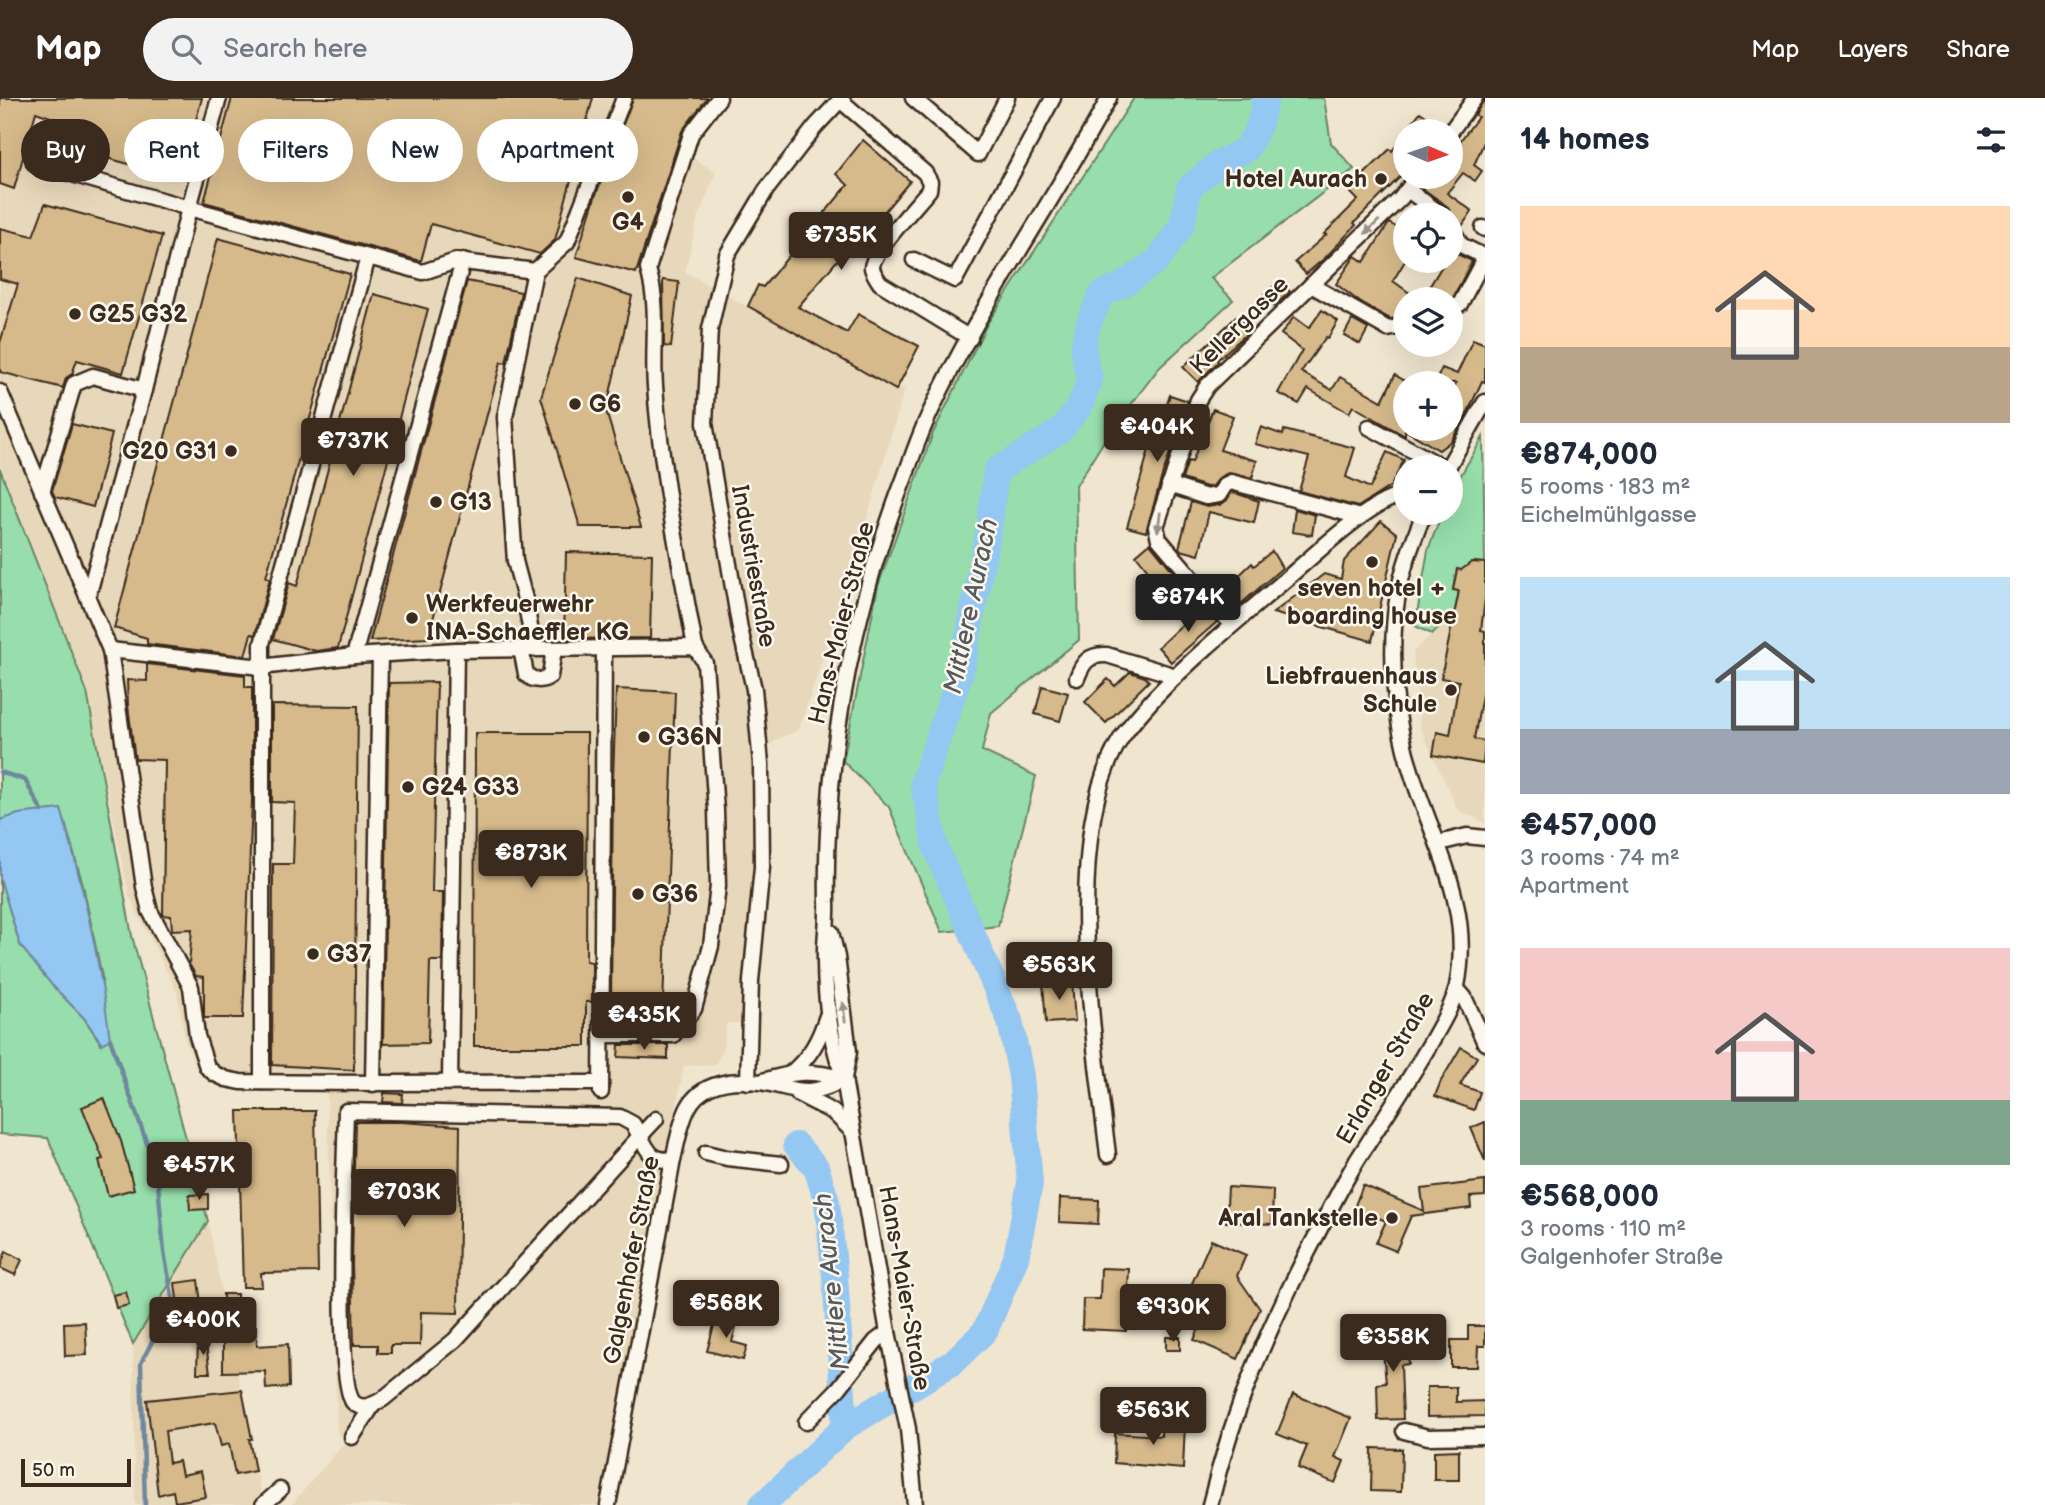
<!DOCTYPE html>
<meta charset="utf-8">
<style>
:root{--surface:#fff;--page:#f2f2f3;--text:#1f2937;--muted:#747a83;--accent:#3b2a1e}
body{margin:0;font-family:"Balsamiq Sans",sans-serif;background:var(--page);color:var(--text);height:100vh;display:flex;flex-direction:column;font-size:26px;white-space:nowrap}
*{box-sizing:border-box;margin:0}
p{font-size:23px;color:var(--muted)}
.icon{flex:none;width:38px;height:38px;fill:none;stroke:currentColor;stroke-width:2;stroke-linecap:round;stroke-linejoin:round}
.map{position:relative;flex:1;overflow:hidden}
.panel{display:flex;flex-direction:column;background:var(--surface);width:560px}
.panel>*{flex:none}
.guide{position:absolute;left:21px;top:21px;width:665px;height:63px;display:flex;gap:14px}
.needle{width:46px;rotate:92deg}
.controls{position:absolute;left:1393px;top:21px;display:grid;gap:14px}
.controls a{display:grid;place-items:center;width:70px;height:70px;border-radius:50%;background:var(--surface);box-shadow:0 7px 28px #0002;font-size:35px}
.scale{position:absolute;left:21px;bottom:18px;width:110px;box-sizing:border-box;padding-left:7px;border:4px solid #3b2a1e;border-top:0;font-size:19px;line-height:24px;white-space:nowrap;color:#3b2a1e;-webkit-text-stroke:5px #fbf7ec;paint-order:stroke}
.price{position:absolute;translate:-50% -60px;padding:0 16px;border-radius:7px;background:var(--accent);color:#fff;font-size:23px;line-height:46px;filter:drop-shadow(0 2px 4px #0008)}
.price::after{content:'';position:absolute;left:50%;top:42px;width:21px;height:16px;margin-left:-10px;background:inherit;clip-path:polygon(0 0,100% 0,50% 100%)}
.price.active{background:#222;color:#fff}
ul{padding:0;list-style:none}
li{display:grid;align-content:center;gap:14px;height:371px;padding:0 35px}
li span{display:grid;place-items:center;height:217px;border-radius:0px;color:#555}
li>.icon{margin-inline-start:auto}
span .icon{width:126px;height:126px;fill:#fffc;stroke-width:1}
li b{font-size:30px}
h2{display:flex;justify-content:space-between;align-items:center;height:84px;padding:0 35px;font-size:30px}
.tag{padding:0 24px;border-radius:32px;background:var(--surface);box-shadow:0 7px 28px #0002;font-size:24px;line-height:63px}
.tag.active{background:var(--accent);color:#fff}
header{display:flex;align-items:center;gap:42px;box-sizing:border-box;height:98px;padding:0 35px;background:var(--accent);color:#fff}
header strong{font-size:33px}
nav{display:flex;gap:38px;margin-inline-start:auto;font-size:24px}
.search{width:490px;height:63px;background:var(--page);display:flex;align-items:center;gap:18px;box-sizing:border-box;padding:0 24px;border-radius:38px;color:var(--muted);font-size:26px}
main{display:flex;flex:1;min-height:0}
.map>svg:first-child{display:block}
.built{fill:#e8d8bb}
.green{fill:#97deac;stroke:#698465;stroke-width:2}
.water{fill:#94c7f1;stroke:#70889d;stroke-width:2}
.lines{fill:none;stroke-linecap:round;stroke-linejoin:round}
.stream{stroke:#70889d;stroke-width:4.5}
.river{stroke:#94c7f1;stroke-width:26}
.building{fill:#d6ba8b;stroke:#3b2a1e;stroke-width:2}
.minor-casing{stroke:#3b2a1e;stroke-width:19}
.minor{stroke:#fbf7ec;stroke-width:14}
.oneway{fill:#9b9085}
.poi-dot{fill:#3b2a1e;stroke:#fbf7ec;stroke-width:2.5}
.labels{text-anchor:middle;stroke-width:5;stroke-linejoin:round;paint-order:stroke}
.poi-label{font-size:24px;font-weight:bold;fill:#3b2a1e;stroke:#fbf7ec;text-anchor:start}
.street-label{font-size:24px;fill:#3b2a1e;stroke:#fbf7ec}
.water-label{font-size:26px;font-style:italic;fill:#56595d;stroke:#fbf7ec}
</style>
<header>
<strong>Map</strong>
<div class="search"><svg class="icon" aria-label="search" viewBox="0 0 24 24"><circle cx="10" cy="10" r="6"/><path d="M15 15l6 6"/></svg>Search here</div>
<nav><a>Map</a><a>Layers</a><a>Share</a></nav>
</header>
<main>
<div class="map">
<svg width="1485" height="1407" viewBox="0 0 1485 1407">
<rect width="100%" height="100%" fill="#f0e5cf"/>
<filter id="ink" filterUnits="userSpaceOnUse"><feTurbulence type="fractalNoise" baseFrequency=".0143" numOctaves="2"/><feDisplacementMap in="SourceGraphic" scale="14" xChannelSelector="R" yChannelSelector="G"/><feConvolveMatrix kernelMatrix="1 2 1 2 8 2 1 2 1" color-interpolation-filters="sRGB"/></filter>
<g filter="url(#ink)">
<g class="built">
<path d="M0 0H726L701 39 693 60 716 74 697 123 685 174 896 292 905 289 863 435 802 623 798 632 778 641 769 648 766 656 767 770 755 925H727L722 955 715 966 684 968 598 1407H291L346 1343 337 1335 327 994 233 991 207 982 197 972 185 942 177 894 129 798 87 594 0 371Z"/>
<path d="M1455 514 1485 519V725L1458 712 1420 630 1413 554Z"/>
<path d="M208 1123 263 1406 135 1407 133 1246Z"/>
</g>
<g class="green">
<path d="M1134 0H1324L1331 45 1354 71 1211 180 1233 202 1159 270 1107 338 1076 388 1079 542 991 615 982 653 1036 678 998 828 942 834 889 709 843 663 878 488 933 335 987 226Z"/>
<path d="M1483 339 1485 465 1483 470 1480 465 1472 464 1463 473 1457 472 1453 492 1459 493 1455 514 1432 536 1415 528 1428 452 1442 415H1451V394Z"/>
<path d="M0 371 87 594 132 838 208 1123 133 1246 48 1040 0 1036V780L20 847 52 887 84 920 101 946 102 879 83 787 61 711 19 716 0 722Z"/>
</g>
<path class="water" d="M61 711C83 787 100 862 110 941L102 946 84 920 52 887 20 847 0 780V722L19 716Z"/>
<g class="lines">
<g class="stream">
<path d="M0 674 25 682 42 713"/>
<path d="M110 941 157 1074 164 1154 173 1203 141 1265 145 1407"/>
</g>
<g class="river">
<path d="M796 1047 816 1069 827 1104 835 1178 845 1329"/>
<path d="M762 1407 845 1329 952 1265 985 1233 1016 1160 1030 1085 1021 978 1010 923 936 751 923 685 962 570 990 424 996 373 1061 332 1080 308 1090 280C1077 247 1087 226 1102 196L1124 186 1158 162 1182 127 1189 90 1219 65 1247 51 1259 28 1266 0"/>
</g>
</g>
<g class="building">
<path d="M0 0H202L180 80 52 45 59 22 36 14 14 91 0 86Z"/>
<path d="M232 0H593L555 142 540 156 431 126 421 163 204 104Z"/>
<path d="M633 0H707L682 33 636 175 576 159 595 99Z"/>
<path d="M1485 0V42L1474 67 1482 73 1475 83 1463 75 1447 95 1472 113 1462 128 1451 119 1448 109 1422 90 1432 79H1451V55L1478 19 1475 17Z"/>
<path d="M1420 14 1442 29V33H1406Z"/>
<path d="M1405 35V74L1354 125 1356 127 1326 159 1306 176 1295 164 1326 137 1324 136 1358 102 1348 92 1390 51 1392 53Z"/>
<path d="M863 42 910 83 875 125 872 121 798 209 847 235 858 216 919 248 896 292 748 208 758 187 763 189 848 87 836 76Z"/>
<path d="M45 106 162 138 123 275 77 262 72 276 66 280 63 290 0 274V245L18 186 0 181V130L33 138Z"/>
<path d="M1389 125 1405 134V163L1393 183 1418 201H1405L1404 219 1390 221 1361 205 1336 186 1355 158 1364 164Z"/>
<path d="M218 140 350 176 266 479 270 480 255 537 251 536 245 558 147 546V540L114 530Z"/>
<path d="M1451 149 1457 156 1472 163 1451 204V201H1445L1428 191 1445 163H1451Z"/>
<path d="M578 180 632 198 606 313 641 429H580L541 299Z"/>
<path d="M663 182 679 184 671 249 664 248Z"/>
<path d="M467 183 521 194 506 265 501 264 428 540 370 543Z"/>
<path d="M1281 183 1290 194 1274 208 1264 196Z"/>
<path d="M374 196 428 211 338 550 316 553 273 541 289 485 297 488Z"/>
<path d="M1322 212 1338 223 1328 240 1326 239 1301 274 1332 292 1340 279 1382 303 1395 277 1405 283V331H1451V296L1456 285H1435L1442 270 1457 276 1473 241 1485 246V284L1482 283 1467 316 1451 343 1439 352 1405 332V338L1353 308 1349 315 1308 291 1299 306 1278 295 1302 252 1281 236 1294 219 1309 230Z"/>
<path d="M1236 219 1251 232 1217 262 1218 264 1198 284 1183 269Z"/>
<path d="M1352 222 1368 231 1360 246 1344 237Z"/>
<path d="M1170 297 1188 303 1162 378 1146 434 1127 429 1150 348 1153 349Z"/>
<path d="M1213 311 1233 318 1220 352 1257 363 1252 380 1228 375 1220 379 1213 388 1207 389 1182 381 1188 363 1192 364Z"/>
<path d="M72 326 112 336 93 409 55 399 52 393Z"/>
<path d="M1261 329 1283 337 1284 332 1355 350 1346 379 1370 390 1387 354 1404 362 1391 388 1358 409 1299 393 1309 359 1255 346Z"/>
<path d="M1232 394 1259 403 1254 425 1209 414 1199 457 1181 452 1179 450 1191 404 1207 409 1220 407 1227 402Z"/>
<path d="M1295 411 1315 417 1312 437 1292 434Z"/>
<path d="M1381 423 1397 436 1372 543 1273 515 1324 476 1341 481 1344 463Z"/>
<path d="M1150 445 1177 478 1162 490 1136 457Z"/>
<path d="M1272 453 1282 470 1233 513 1221 499 1236 486 1233 483 1252 465 1254 468Z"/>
<path d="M566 454 652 456 650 540 564 541Z"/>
<path d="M1472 464 1485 465V501L1481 532 1485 533V581L1474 641 1485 643 1483 666 1433 657 1437 634 1450 637 1459 583 1441 580 1459 493 1453 492 1457 471 1461 472Z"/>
<path d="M1203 507 1217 524 1171 564 1158 549Z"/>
<path d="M147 566 245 577V589H252V703L243 920H204V879L196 878 189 866 192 831 172 832 171 818 163 817 165 662 135 661 128 608 127 582 147 583Z"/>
<path d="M1130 574 1145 579 1149 583 1106 625 1085 604 1108 581 1115 588Z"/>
<path d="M437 584 432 794H443L442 863H430L428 945 383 946 389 585Z"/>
<path d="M1042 588 1068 595 1060 623 1035 616Z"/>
<path d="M616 591 675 594 663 907 611 905 613 682Z"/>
<path d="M272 607 358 608 354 972 272 967 273 766H293L295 705 272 704Z"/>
<path d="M475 635H587L586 863 592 864V904H586V948H474Z"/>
<path d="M1072 883 1075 923 1046 925 1043 885Z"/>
<path d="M619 947H668V961L618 959Z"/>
<path d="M1461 949 1477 959 1460 987 1480 994 1474 1012 1435 998 1441 983Z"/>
<path d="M384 995 403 996 402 1005 383 1004Z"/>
<path d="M104 1000 121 1043 134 1091 108 1098 99 1062 103 1061 82 1009Z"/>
<path d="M238 1013H315L318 1174 261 1175 262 1189H243Z"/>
<path d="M355 1024H402L460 1028 458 1215 421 1214 420 1247H391V1255H378V1247H354L352 1166Z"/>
<path d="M1485 1024V1063L1471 1030Z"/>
<path d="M1485 1083V1098L1470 1099 1471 1110 1411 1118 1396 1153 1376 1145 1386 1123 1354 1110 1363 1087 1424 1113 1421 1091Z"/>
<path d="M1228 1089 1273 1092 1272 1126 1226 1124Z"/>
<path d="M208 1096V1111L190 1112 189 1097Z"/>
<path d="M1060 1100 1099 1102 1098 1126 1059 1124Z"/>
<path d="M1211 1142 1246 1157 1237 1178 1260 1211 1238 1261 1194 1242 1212 1200 1190 1190Z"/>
<path d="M6 1153 22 1162 15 1177 0 1170Z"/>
<path d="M1101 1170 1129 1171 1126 1233 1082 1231 1083 1201H1100Z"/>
<path d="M198 1182 202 1214 179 1217 175 1185Z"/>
<path d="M126 1194 129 1207 116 1210 113 1197Z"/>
<path d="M223 1196H237L238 1228H256L257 1248 288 1246 289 1289 266 1291 265 1273 223 1274Z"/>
<path d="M716 1220 737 1225 732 1244 747 1248 743 1262 707 1253Z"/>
<path d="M85 1224 87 1257 65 1258 64 1225Z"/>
<path d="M1468 1228H1485V1248H1478L1477 1269H1451V1242H1468Z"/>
<path d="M1405 1229 1409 1266 1401 1267 1403 1321 1378 1322 1377 1286 1386 1285 1381 1232Z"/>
<path d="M198 1239H205L210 1275H197Z"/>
<rect x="1166" y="1239" width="14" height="13"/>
<path d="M1427 1289H1456V1304L1485 1303V1318L1427 1319Z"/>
<path d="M242 1292 252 1341H249L255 1373 235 1377 229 1346 221 1348 215 1325 165 1333 169 1365 179 1363 182 1377 201 1373 206 1399 175 1404 173 1393 158 1397 147 1302Z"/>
<path d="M1293 1296 1351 1320 1335 1359 1344 1363 1335 1385 1298 1370 1307 1348 1277 1336Z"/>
<path d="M1162 1318 1185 1325 1183 1371 1114 1365 1115 1335 1161 1338Z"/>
<path d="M1372 1350 1402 1351 1401 1394 1371 1393Z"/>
<path d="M1459 1352V1382H1434V1353Z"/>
</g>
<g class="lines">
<g class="minor-casing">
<g id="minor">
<path d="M219 0 189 110 423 174 456 163 535 173"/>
<path d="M913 0 978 56 1007 0"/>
<path d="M840 2 925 75 930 84 929 92C918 106 871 155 872 170 873 175 877 180 880 185L970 240"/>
<path d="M1451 33 1475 0"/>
<path d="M34 65 189 110 144 292 88 499"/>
<path d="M1408 92 1442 117"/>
<path d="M1451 130 1461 147 1485 159 1460 206"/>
<path d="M1483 130 1485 131"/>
<path d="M914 162 955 182 1053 0"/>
<path d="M1311 187 1388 231 1403 228"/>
<path d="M0 294 110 552"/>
<path d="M1369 329 1443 369"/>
<path d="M1448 369 1485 304"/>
<path d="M1169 387 1206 399 1219 397 1225 387 1231 384 1360 419"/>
<path d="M42 394 74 286 93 278 144 292"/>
<path d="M1232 527 1159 441 1156 429 1198 302 1207 288 1401 100 1417 79"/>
<path d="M695 549C680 463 661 376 655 288 652 248 660 210 648 171L691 36 719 0"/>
<path d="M521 551 526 576C533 583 542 584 550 578L554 551"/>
<path d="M534 551 525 501 515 463 505 319 535 173 567 144 624 0"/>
<path d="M456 552 354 558 463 163"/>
<path d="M354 558 261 569 110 552 144 789 150 813 191 889 197 938 207 969 215 976 226 981 241 984C361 986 481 984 601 985"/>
<path d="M1077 580C1083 564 1089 556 1107 557L1176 578"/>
<path d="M1439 745 1467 738 1485 740"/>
<path d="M831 834 837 859 849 954 844 980"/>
<path d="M1457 891 1464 899 1485 945"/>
<path d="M791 975C811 958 819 942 827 918"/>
<path d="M763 983C795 973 811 972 844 981"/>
<path d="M262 984V546L368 159"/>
<path d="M450 984 456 552 695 549 705 565 716 712 718 788 711 848 694 911 673 937H601"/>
<path d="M748 984 751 883 762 769 761 666 754 591 740 531 705 325 710 231 727 157 766 92 815 29 842 0"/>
<path d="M373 986 380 557"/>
<path d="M601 994 604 551"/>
<path d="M798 996 833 1014 852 1033"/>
<path d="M346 1013 620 1019 633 1026 640 1038 455 1242 383 1301C375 1306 361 1313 353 1304 335 1282 345 1056 346 1013Z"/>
<path d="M656 1021 640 1038C649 1056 653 1063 673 1062"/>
<path d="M706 1055 727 1060 781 1066"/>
<path d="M1108 1057C1095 947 1062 747 1116 649 1126 630 1141 615 1155 599 1193 559 1236 524 1277 489 1305 466 1372 399 1405 397"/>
<path d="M806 1324 839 1290 876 1243 888 1234"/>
<path d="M1404 1333 1428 1339 1485 1338"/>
<path d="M352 1339 373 1307"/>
<path d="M263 1407 280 1392"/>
<path d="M608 1407 673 1062C677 1045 680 1026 688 1010 701 984 733 981 760 984 776 986 791 993 808 993 821 993 833 987 844 981"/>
<path d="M915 1407 908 1331 888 1234 844 981C830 943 825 902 825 862 824 843 828 823 827 804 824 657 853 512 906 376 913 356 920 336 929 317 980 206 1052 107 1109 0"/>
<path d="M1210 1407C1233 1311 1268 1230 1313 1144 1327 1117 1341 1089 1356 1064 1381 1024 1407 986 1430 946 1440 928 1453 908 1457 888 1473 808 1435 749 1412 676 1394 621 1388 554 1398 496 1403 468 1414 441 1424 415"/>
</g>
</g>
<use href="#minor" class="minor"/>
</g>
<defs><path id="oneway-solid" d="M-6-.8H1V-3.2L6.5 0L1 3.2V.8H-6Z" transform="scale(1.75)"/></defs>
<g class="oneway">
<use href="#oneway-solid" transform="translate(1372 129) rotate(136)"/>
<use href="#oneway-solid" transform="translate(1159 424) rotate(98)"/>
<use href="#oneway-solid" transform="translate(844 914) rotate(-97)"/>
</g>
</g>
<g class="poi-dot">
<circle cx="1381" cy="81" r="7"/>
<circle cx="628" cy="99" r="7"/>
<circle cx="75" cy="216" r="7"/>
<circle cx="575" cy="306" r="7"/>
<circle cx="231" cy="353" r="7"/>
<circle cx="436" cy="404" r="7"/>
<circle cx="1372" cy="464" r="7"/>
<circle cx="412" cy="520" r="7"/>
<circle cx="1451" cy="592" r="7"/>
<circle cx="644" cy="639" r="7"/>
<circle cx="408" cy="689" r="7"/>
<circle cx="638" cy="796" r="7"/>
<circle cx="313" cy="856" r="7"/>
<circle cx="1392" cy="1120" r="7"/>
</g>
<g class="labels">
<g class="poi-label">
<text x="1367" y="89" text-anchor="end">Hotel Aurach</text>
<text x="628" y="132" text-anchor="middle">G4</text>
<text x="89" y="224">G25 G32</text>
<text x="589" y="314">G6</text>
<text x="217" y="361" text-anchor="end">G20 G31</text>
<text x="450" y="412">G13</text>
<text x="1372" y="498" text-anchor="middle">seven hotel +<tspan x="1372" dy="28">boarding house</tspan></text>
<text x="426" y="514">Werkfeuerwehr<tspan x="426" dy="28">INA-Schaeffler KG</tspan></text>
<text x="1437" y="586" text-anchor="end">Liebfrauenhaus<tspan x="1437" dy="28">Schule</tspan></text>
<text x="658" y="647">G36N</text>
<text x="422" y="697">G24 G33</text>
<text x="652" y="804">G36</text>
<text x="327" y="864">G37</text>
<text x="1378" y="1128" text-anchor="end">Aral Tankstelle</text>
</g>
<g class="street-label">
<text transform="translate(1239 227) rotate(-45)" y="8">Kellergasse</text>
<text transform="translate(754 468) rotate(80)" y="8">Industriestraße</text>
<text transform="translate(841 525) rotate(-76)" y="8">Hans-Maier-Straße</text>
<text transform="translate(1385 970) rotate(-60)" y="8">Erlanger Straße</text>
<text transform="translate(631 1162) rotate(-79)" y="8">Galgenhofer Straße</text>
<text transform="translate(905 1190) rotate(80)" y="8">Hans-Maier-Straße</text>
</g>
<g class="water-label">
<text transform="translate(970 508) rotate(-78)" y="9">Mittlere Aurach</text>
<text transform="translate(831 1184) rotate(-96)" y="9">Mittlere Aurach</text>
</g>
</g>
</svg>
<div class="controls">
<a><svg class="needle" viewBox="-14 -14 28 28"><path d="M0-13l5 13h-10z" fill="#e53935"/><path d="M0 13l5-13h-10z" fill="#747a83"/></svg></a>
<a><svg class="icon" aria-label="locate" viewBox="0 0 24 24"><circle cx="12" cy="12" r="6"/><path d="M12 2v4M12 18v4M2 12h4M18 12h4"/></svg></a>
<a><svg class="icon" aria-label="layers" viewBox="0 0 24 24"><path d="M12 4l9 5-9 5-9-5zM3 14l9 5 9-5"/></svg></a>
<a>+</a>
<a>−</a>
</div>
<div class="scale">50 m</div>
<b class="price" style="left:841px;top:174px">€735K</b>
<b class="price" style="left:1157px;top:366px">€404K</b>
<b class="price" style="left:353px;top:380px">€737K</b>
<b class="price active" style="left:1188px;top:536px">€874K</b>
<b class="price" style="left:531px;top:792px">€873K</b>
<b class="price" style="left:1059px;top:904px">€563K</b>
<b class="price" style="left:644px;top:954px">€435K</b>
<b class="price" style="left:199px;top:1104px">€457K</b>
<b class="price" style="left:404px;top:1131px">€703K</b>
<b class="price" style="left:726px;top:1242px">€568K</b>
<b class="price" style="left:1173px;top:1246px">€930K</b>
<b class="price" style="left:203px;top:1259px">€400K</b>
<b class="price" style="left:1393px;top:1276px">€358K</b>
<b class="price" style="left:1153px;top:1349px">€563K</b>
<div class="guide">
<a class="tag active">Buy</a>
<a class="tag">Rent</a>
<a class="tag">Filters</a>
<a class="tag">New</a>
<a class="tag">Apartment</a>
</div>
</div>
<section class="panel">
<h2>14 homes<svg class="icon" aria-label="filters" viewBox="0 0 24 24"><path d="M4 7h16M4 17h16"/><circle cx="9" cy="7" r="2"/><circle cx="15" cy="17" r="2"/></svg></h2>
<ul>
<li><span style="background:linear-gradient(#ffd9b3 65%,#b9a48a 0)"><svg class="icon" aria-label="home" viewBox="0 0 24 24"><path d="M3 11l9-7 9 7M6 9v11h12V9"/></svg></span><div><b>€874,000</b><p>5 rooms · 183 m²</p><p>Eichelmühlgasse</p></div></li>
<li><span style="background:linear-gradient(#bfe0f5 70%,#9aa5b1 0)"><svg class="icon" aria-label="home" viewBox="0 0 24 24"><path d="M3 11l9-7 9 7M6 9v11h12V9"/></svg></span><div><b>€457,000</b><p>3 rooms · 74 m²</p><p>Apartment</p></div></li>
<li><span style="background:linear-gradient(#f6c9c9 70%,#7fa58c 0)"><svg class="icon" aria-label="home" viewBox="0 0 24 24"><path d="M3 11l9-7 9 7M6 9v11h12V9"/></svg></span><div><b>€568,000</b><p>3 rooms · 110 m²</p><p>Galgenhofer Straße</p></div></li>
</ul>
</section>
</main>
